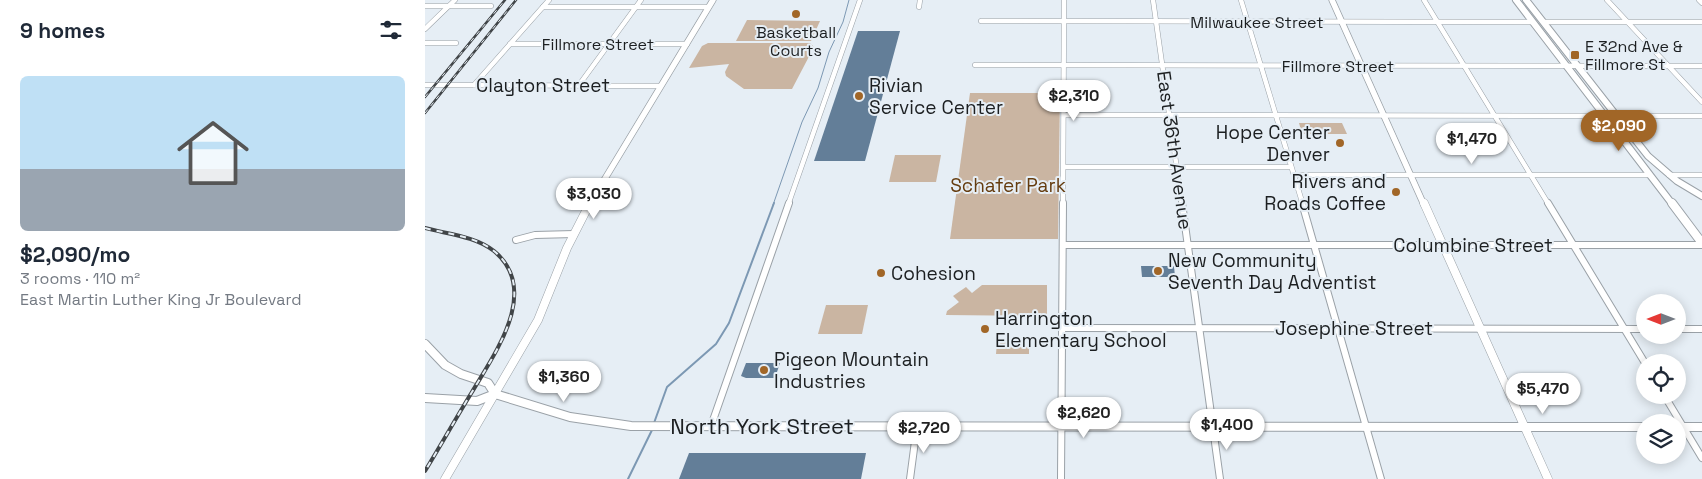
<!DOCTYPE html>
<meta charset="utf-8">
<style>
:root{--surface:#fff;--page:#f6f6f7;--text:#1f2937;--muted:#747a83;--line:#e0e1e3;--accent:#a16627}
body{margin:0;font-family:"Space Grotesk",sans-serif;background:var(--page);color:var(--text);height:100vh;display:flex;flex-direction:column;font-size:19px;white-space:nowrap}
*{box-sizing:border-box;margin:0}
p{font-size:16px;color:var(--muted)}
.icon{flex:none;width:28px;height:28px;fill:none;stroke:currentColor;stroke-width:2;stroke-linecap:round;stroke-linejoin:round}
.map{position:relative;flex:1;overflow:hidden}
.panel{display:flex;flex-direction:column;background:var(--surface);width:425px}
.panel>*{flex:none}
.needle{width:32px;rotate:270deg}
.buttons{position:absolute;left:1211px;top:294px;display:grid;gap:10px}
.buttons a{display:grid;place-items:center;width:50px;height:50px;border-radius:50%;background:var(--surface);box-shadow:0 2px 12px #0003;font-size:25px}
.price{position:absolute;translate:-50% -42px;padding:0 11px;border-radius:18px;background:#fff;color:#222;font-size:16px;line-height:32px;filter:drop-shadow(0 1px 2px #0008)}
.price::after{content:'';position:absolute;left:50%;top:30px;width:15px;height:11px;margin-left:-8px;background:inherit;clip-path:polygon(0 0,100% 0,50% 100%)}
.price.selected{background:var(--accent);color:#fff}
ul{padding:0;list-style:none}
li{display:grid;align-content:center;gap:10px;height:265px;padding:0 20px}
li+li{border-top:1px solid var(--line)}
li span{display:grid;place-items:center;height:155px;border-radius:8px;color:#555}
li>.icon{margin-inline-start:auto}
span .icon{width:90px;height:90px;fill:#fffc;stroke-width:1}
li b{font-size:21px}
h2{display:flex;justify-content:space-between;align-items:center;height:60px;padding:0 20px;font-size:21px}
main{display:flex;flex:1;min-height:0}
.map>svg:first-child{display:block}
.green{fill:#cab5a2}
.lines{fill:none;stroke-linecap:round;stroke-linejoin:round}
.stream-far1{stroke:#7c98b3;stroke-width:1}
.stream{stroke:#7c98b3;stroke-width:2}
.building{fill:#637e98}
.minor-far1-casing{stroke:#9aa1a7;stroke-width:5.5}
.minor-casing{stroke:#9aa1a7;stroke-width:8}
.tertiary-far1-casing{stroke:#9aa1a7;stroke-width:7}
.tertiary-casing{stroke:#9aa1a7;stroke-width:9}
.secondary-far1-casing{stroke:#9aa1a7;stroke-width:8}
.secondary-casing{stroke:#9aa1a7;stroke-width:10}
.minor-far1{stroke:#fff;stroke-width:4.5}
.minor{stroke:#fff;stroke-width:6}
.tertiary-far1{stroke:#fff;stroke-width:5.5}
.tertiary{stroke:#fff;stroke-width:8}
.secondary-far1{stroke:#fff;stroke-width:6}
.secondary{stroke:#fff;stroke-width:8}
.rail-far1-casing{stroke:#414548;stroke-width:2.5}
.rail-casing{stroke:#414548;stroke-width:4}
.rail-far1{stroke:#e6eef5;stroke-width:1;stroke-dasharray:4.5;stroke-linecap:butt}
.rail{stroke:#e6eef5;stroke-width:2;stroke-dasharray:6;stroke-linecap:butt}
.poi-dot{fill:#a16627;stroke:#e6eef5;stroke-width:2}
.labels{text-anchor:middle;stroke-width:4;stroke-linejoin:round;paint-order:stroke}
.far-street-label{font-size:16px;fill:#1c1f21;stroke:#e6eef5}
.far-poi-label{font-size:16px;fill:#1c1f21;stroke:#e6eef5}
.street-label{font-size:19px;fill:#1c1f21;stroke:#e6eef5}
.poi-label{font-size:19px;fill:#1c1f21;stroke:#e6eef5;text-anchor:start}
.park-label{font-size:19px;fill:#653c0f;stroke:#e6eef5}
.near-street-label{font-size:22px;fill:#1c1f21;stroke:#e6eef5}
</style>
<main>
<section class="panel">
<h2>9 homes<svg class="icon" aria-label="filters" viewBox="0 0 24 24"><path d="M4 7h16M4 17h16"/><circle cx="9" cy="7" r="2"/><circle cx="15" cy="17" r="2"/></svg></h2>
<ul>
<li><span style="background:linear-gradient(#bfe0f5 60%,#9aa5b1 0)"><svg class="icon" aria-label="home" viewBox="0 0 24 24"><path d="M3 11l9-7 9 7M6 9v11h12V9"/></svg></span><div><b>$2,090/mo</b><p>3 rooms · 110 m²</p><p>East Martin Luther King Jr Boulevard</p></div></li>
</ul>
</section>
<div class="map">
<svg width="1277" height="479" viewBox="0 0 1277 479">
<rect width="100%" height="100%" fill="#e6eef5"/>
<g class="green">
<path d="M322 20 395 21 386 41H311Z"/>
<path d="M283 43H385L389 47 367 89H319L301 76 300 72 304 64 264 68 277 46Z"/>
<path d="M545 93H635L633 239H525Z"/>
<path d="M874 123H917L922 134H877Z"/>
<path d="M470 155H516L511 182H464Z"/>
<path d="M557 285H622V316L521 315 522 311 534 302 528 296 541 287 547 293Z"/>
<path d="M401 305H443L437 334H393Z"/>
<path d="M572 342H590V347H604V354H571Z"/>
</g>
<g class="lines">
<path class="stream-far1" d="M348 205 377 122 393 88 404 52 418 22 424 0"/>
<g class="stream">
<path d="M229 423 242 387 291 344 304 323 349 203"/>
<path d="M203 479 228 428"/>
</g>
</g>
<g class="building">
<path d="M433 31H475L440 161H389Z"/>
<path d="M716 266H749L750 277H717Z"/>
<path d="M321 363H355L350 378H321L316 376Z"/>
<path d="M264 453H441L436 479H254Z"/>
</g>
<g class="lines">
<g class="minor-far1-casing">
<g id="minor-far1">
<path d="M728 0 757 205"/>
<path d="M816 0 878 205"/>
<path d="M999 0 1124 205"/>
<path d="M1182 0 1277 102"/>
<path d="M1274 0 1277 3"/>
<path d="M0 6H66"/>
<path d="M118 7H283"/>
<path d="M494 7 495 0"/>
<path d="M556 21 1108 22"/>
<path d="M1118 22H1277"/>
<path d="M0 29 30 0"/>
<path d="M0 43H31"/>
<path d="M85 44H262"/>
<path d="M550 65 1277 66"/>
<path d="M0 85 236 86"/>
<path d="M49 85 124 0"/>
<path d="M154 85 216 0"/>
<path d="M639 115 1277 116"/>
<path d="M639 167H866"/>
<path d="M869 175H1225"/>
<path d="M1244 175H1277"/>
<path d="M363 205 435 0"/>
<path d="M638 205 639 0"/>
</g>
</g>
<g class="minor-casing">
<g id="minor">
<path d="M757 203 795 479"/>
<path d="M877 203 956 479"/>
<path d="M1123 203 1220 363"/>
<path d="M91 240 110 235 149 234"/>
<path d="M639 245H1277"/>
<path d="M637 328 1220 329"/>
<path d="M1252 329H1277"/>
<path d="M1239 395 1277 458"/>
<path d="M286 426 364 203"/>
<path d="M485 479 492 426"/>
<path d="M636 479 638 203"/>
</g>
</g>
<g class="tertiary-far1-casing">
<g id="tertiary-far1">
<path d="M907 0 999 205"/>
<path d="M164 205 288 0"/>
</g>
</g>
<g class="tertiary-casing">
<g id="tertiary">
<path d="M999 203 1123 479"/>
<path d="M20 479 113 320 142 248 165 203"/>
</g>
</g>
<g class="secondary-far1-casing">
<g id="secondary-far1">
<path d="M1091 0 1248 205"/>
<path d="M1101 0 1223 156 1252 181 1277 196"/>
</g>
</g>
<g class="secondary-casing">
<g id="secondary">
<path d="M1247 203 1277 243"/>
<path d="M0 344 20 365 36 374 63 383 70 394"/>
<path d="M0 398 52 401 70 394 145 417 206 426 1220 427"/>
<path d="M1252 427H1277"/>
</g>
</g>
<use href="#minor-far1" class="minor-far1"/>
<use href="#minor" class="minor"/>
<use href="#tertiary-far1" class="tertiary-far1"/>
<use href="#tertiary" class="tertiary"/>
<use href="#secondary-far1" class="secondary-far1"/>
<use href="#secondary" class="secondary"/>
<g class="rail-far1-casing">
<g id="rail-far1">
<path d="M0 97 80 0"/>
<path d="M0 113 91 0"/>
</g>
</g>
<g class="rail-casing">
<path id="rail" d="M0 228C22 234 50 236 69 251 116 290 70 353 47 392 31 418 16 445 0 471"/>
</g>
<use href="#rail-far1" class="rail-far1"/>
<use href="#rail" class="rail"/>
</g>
<g class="poi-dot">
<circle cx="371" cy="14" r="5"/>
<rect x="1145" y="50" width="10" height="10" rx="2.5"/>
<circle cx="434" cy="96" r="5"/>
<circle cx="915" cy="143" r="5"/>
<circle cx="971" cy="192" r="5"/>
<circle cx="733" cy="271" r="5"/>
<circle cx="456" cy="273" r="5"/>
<circle cx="560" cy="329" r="5"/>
<circle cx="339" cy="370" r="5"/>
</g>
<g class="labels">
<g class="far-street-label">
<text x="832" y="28">Milwaukee Street</text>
<text x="173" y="50">Fillmore Street</text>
<text x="913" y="72">Fillmore Street</text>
</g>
<g class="far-poi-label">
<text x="371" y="38">Basketball<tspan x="371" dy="18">Courts</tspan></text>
<text x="1160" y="52" text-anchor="start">E 32nd Ave &amp;<tspan x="1160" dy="18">Fillmore St</tspan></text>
</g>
<g class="street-label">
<text x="118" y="92">Clayton Street</text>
<text transform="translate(750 150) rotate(82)" y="7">East 36th Avenue</text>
<text x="1048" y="252">Columbine Street</text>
<text x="929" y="335">Josephine Street</text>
</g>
<g class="poi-label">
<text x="444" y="92">Rivian<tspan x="444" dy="22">Service Center</tspan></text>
<text x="905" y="139" text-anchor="end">Hope Center<tspan x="905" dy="22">Denver</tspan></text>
<text x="961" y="188" text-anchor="end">Rivers and<tspan x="961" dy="22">Roads Coffee</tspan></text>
<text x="743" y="267">New Community<tspan x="743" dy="22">Seventh Day Adventist</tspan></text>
<text x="466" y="280">Cohesion</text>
<text x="570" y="325">Harrington<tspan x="570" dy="22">Elementary School</tspan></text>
<text x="349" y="366">Pigeon Mountain<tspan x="349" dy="22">Industries</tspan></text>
</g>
<g class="park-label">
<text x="583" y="192">Schafer Park</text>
</g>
<g class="near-street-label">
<text x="337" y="434">North York Street</text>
</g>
</g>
</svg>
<div class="buttons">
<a><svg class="needle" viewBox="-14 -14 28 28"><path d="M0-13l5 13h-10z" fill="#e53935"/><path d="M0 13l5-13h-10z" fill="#747a83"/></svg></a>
<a><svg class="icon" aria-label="locate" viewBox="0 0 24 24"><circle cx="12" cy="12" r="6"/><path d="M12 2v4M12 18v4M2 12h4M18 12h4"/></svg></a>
<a><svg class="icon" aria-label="layers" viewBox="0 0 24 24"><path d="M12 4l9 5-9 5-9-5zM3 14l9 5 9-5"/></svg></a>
</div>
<b class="price" style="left:649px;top:122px">$2,310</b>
<b class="price selected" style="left:1194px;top:152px">$2,090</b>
<b class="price" style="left:1047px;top:165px">$1,470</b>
<b class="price" style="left:169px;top:220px">$3,030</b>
<b class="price" style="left:139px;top:403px">$1,360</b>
<b class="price" style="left:1118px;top:415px">$5,470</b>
<b class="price" style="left:659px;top:439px">$2,620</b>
<b class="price" style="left:802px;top:451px">$1,400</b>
<b class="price" style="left:499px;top:454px">$2,720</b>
</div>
</main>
